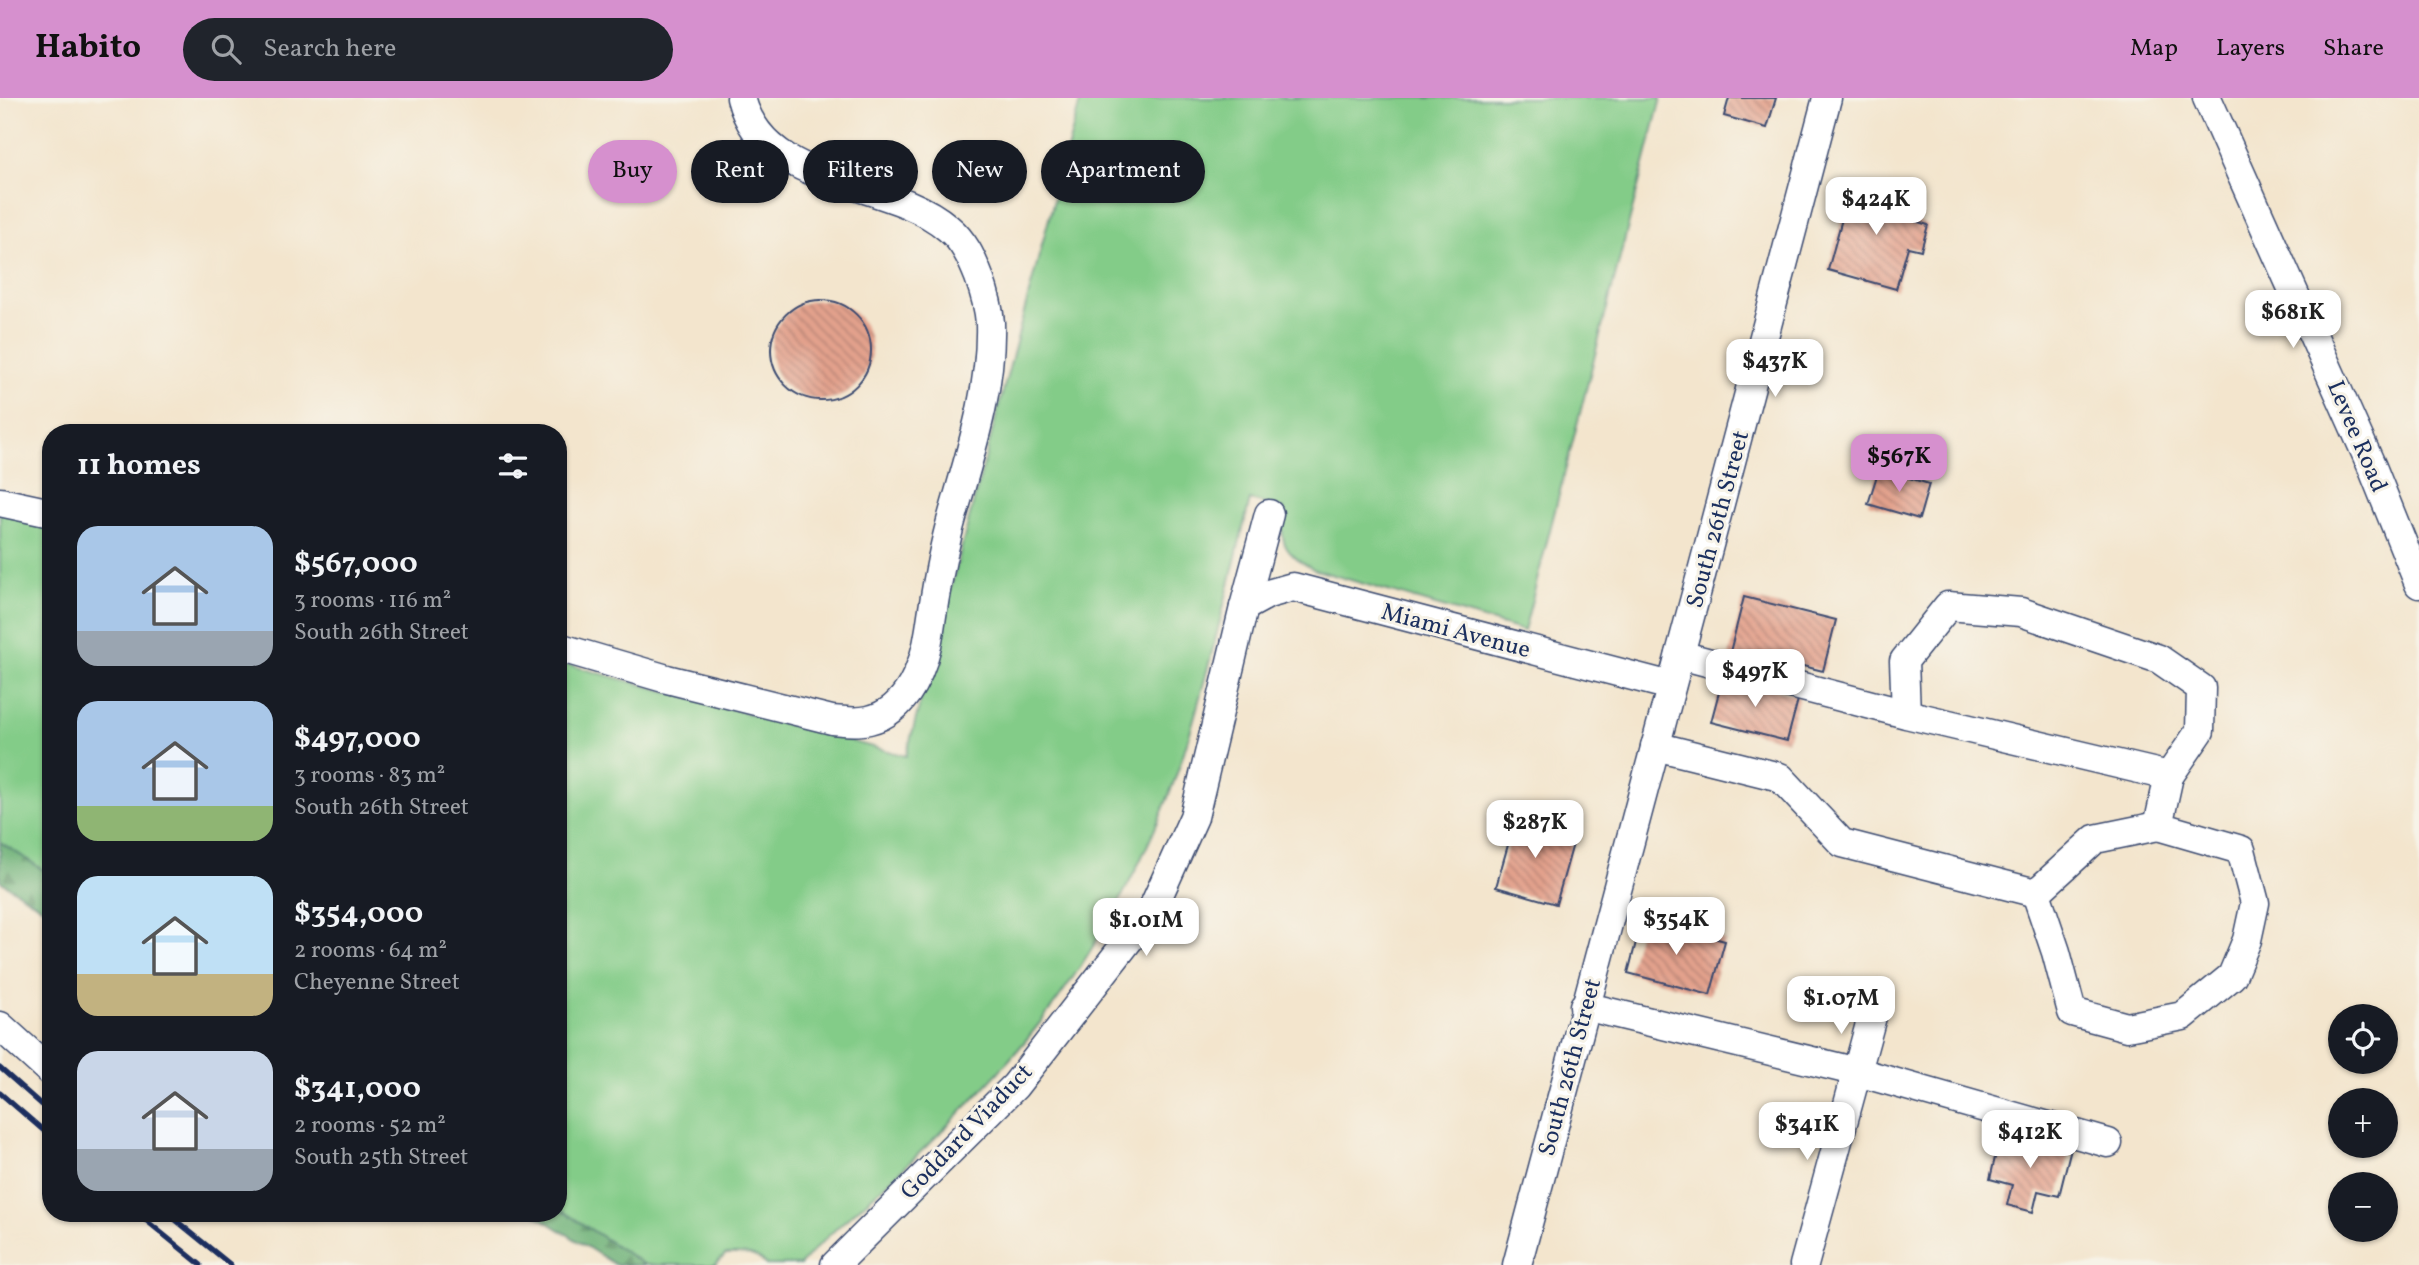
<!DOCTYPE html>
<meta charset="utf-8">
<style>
:root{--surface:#171b24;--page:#20242c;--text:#f1f3f6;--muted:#9ea1a6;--accent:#d690ce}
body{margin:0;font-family:Vollkorn,serif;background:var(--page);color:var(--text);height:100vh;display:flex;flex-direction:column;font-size:26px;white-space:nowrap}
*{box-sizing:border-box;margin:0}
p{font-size:23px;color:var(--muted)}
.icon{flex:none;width:38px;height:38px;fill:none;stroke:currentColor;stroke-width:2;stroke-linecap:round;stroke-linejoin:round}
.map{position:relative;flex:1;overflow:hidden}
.side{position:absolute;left:42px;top:326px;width:525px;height:798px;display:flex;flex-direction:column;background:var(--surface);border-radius:28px;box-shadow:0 2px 5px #0004}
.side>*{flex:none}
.guide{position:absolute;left:588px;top:42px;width:665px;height:63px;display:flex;gap:14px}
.controls{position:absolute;left:2328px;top:906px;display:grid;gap:14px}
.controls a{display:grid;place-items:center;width:70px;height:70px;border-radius:50%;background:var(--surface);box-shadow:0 2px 5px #0004;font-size:35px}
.price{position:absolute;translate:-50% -60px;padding:0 16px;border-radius:14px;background:#fff;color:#222;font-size:23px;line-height:46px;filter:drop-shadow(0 2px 4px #0008)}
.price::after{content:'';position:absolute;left:50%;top:42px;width:21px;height:16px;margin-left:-10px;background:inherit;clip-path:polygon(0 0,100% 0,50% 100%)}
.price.selected{background:var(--accent);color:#111}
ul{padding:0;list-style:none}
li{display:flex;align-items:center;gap:21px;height:175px;padding:0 35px}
li span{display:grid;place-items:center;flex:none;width:196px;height:140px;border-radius:21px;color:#555}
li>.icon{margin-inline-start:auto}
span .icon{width:84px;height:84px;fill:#fffc;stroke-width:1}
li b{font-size:30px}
h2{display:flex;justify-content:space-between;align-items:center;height:84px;padding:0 35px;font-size:30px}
.chip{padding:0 24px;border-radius:32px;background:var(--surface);box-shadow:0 2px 5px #0004;font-size:24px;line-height:63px}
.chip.selected{background:var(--accent);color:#111}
header{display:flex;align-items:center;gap:42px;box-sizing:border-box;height:98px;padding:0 35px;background:var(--accent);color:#111}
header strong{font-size:33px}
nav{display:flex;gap:38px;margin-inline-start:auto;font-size:24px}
.search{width:490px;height:63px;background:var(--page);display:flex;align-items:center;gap:18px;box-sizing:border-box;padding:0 24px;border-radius:38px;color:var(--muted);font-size:26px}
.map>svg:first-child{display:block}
.green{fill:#83cc88;stroke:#4f7e73;stroke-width:2}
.forest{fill:url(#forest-firs);stroke:#427069;stroke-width:2}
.building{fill:url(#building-back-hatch)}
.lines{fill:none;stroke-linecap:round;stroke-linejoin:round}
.minor-casing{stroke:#3b4a6f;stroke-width:31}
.minor{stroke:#fff;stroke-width:28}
.rail{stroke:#1b2f5e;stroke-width:5}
.labels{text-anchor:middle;stroke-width:6;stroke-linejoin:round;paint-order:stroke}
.street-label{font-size:24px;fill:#1b2f5e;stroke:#f7f3e8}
</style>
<header>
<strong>Habito</strong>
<div class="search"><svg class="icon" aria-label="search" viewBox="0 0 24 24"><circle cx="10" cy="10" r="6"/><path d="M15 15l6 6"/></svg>Search here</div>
<nav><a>Map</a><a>Layers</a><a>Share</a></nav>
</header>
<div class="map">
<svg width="2419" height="1167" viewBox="0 0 2419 1167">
<defs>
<pattern id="forest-firs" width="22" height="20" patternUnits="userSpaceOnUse" patternTransform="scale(1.75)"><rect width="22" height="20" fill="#6ab074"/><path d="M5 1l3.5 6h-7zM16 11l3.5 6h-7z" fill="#569062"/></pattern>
<pattern id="building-back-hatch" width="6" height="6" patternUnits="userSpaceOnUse" patternTransform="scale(1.75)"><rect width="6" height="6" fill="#e3a18c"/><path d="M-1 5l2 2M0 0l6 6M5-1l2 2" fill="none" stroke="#b78476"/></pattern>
</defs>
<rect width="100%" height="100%" fill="#f7f3e8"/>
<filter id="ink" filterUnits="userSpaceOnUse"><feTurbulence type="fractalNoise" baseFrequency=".0143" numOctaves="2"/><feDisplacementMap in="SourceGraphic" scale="14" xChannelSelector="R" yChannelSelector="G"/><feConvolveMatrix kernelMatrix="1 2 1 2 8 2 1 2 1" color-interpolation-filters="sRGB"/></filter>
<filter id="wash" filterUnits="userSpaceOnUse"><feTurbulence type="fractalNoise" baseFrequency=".00686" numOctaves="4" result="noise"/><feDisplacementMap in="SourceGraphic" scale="28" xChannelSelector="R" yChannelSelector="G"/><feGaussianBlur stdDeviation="1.57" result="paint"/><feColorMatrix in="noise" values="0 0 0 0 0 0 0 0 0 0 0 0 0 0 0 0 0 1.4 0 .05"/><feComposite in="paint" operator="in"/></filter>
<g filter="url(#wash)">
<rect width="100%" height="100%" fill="#f3e5cd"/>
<g class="green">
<path d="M1081 0H1661L1524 533 1313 471C1282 453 1280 446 1284 411L1250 402C1230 481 1212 560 1189 638 1160 738 1100 850 1035 931 997 979 952 1024 908 1066 872 1100 833 1130 800 1167H766C755 1154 743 1156 726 1156L715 1167H645L558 1110V564L906 658Z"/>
<path d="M0 413 51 426V777L0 744Z"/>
</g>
<g class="forest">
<path d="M0 744 51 777V815L0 783Z"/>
<path d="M558 1110 645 1167H616L533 1115H558Z"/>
</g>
<g id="blocks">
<g class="building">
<path d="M1729 0H1776L1767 30 1724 18Z"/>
<path d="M1851 88 1920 107 1915 123 1928 127 1921 152 1908 149 1896 191 1828 172Z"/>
<circle cx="821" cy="252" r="50"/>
<path d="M1879 371 1929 386 1919 421 1868 406Z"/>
<path d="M1744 499 1836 522 1823 573 1779 562 1776 570 1729 558Z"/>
<path d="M1723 579 1799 598 1787 643 1711 624Z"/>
<path d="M1516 719 1528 722 1529 719 1564 728 1561 742 1573 746 1556 806 1496 789Z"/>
<path d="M1642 821 1725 843 1710 897 1628 875Z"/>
<path d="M2017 1037 2071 1050 2059 1098 2038 1093 2033 1114 2007 1107 2012 1087 1990 1081 1998 1047 2013 1050Z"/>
</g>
</g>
</g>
<g filter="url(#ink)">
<use href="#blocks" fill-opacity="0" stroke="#3b4a6f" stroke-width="2"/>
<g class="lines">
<g class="minor-casing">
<g id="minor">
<path d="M2207 0 2372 369 2419 486"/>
<path d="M0 404 51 415"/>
<path d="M1244 509 1268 496 1293 489 1671 588"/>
<path d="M558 549 667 581 832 622C844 623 856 625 869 622 908 613 925 567 930 531 935 496 941 461 950 427 968 361 992 295 990 225 989 210 984 193 979 179 972 161 964 143 948 130 888 78 765 92 741 0"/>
<path d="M1680 557 1906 616 1904 563 1948 508 2021 514 2159 561 2201 590 2200 633 2169 678 1906 616"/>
<path d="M1655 648 1780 679 1842 745 2036 795 2056 854 2072 914 2127 929 2183 918 2232 878 2247 842 2255 805 2241 752 2158 728 2169 678"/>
<path d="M2036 795 2095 741 2158 728"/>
<path d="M1584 908 1858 974 2108 1045"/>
<path d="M0 928 51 974"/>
<path d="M835 1167 1015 988 1152 812 1194 719 1244 509 1269 416"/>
<path d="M1517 1167C1618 777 1727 390 1827 0"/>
<path d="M1804 1167 1873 915"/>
</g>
</g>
<use href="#minor" class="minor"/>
<g class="rail">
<path d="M0 970 51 1015"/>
<path d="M0 995 51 1039"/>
<path d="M137 1115 201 1167"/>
<path d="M167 1115 231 1167"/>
</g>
</g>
</g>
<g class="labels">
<g class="street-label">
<text transform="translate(2358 338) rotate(67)" y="8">Levee Road</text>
<text transform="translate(1717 421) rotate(-75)" y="8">South 26th Street</text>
<text transform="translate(1456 532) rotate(15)" y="8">Miami Avenue</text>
<text transform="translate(1569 969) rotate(-75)" y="8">South 26th Street</text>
<text transform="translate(966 1033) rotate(-46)" y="8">Goddard Viaduct</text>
</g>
</g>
</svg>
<div class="controls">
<a><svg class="icon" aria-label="locate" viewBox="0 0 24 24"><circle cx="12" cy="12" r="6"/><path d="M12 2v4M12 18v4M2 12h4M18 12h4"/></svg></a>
<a>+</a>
<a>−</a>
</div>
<b class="price" style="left:1876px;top:139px">$424K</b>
<b class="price" style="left:2293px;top:252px">$681K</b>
<b class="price" style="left:1775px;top:301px">$437K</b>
<b class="price selected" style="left:1899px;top:396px">$567K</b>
<b class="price" style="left:1755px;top:611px">$497K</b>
<b class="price" style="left:1535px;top:762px">$287K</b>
<b class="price" style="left:1676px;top:859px">$354K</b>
<b class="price" style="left:1146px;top:860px">$1.01M</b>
<b class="price" style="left:1841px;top:938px">$1.07M</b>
<b class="price" style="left:1807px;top:1064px">$341K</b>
<b class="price" style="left:2030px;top:1072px">$412K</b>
<div class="guide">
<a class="chip selected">Buy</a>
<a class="chip">Rent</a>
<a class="chip">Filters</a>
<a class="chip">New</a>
<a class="chip">Apartment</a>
</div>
<section class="side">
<h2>11 homes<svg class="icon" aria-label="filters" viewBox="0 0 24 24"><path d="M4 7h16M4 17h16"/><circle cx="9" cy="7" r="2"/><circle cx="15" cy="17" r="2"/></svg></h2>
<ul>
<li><span style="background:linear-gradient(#a9c7e8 75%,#9aa5b1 0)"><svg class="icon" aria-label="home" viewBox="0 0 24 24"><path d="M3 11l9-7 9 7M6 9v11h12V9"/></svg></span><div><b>$567,000</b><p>3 rooms · 116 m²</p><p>South 26th Street</p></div></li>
<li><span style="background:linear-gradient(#a9c7e8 75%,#8fb573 0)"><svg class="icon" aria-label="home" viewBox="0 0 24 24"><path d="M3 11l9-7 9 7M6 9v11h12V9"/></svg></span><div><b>$497,000</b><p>3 rooms · 83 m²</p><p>South 26th Street</p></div></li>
<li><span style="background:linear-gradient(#bfe0f5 70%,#c2b280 0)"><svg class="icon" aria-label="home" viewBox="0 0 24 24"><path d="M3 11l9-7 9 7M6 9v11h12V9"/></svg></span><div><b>$354,000</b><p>2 rooms · 64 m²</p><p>Cheyenne Street</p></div></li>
<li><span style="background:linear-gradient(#c9d6e8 70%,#9aa5b1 0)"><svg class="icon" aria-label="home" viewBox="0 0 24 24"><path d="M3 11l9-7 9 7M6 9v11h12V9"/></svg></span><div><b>$341,000</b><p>2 rooms · 52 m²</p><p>South 25th Street</p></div></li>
</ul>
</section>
</div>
